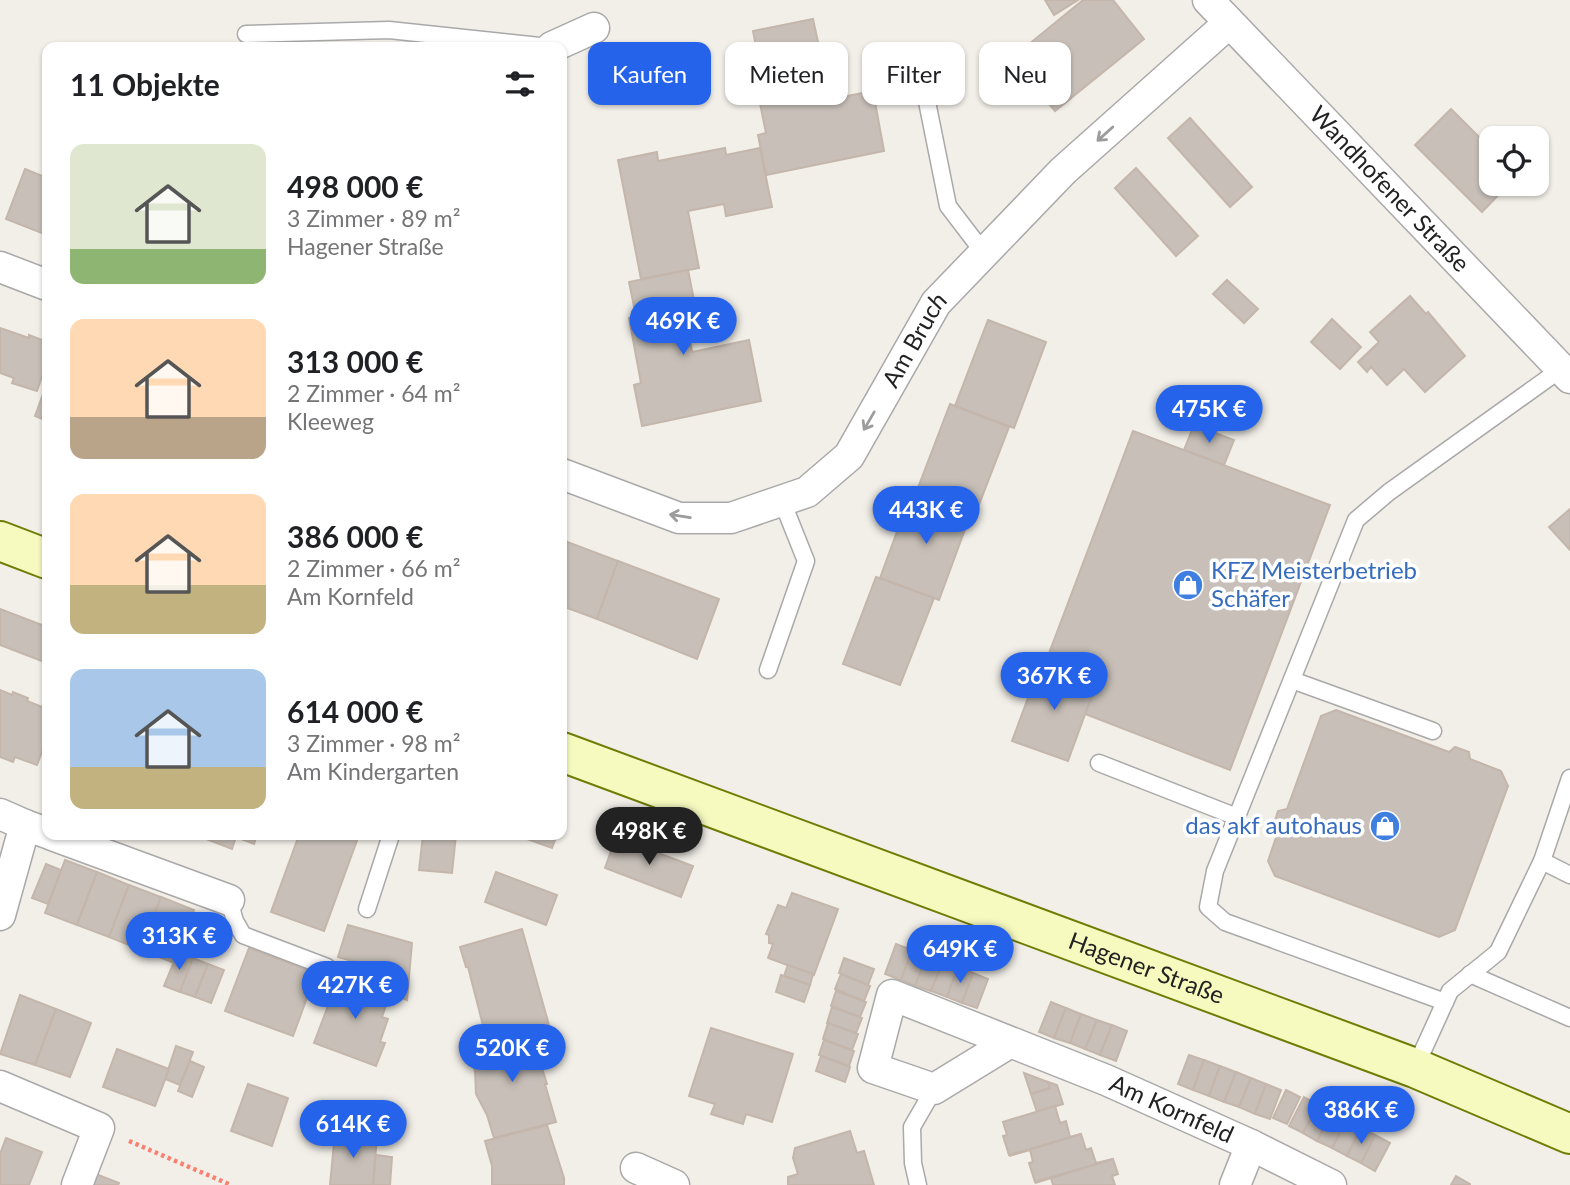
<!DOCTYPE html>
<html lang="de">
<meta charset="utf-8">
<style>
:root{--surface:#fff;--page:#f2f2f2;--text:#202124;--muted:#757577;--accent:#2563eb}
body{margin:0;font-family:Lato,sans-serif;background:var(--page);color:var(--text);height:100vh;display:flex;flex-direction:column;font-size:26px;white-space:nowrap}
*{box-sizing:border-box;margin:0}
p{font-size:23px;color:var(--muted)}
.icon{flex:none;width:38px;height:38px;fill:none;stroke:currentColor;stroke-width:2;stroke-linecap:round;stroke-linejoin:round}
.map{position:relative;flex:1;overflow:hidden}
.side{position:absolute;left:42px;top:42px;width:525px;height:798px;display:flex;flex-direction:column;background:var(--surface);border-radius:14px;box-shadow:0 2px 5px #0004}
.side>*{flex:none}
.hud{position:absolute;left:588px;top:42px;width:665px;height:63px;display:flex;gap:14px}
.controls{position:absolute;left:1479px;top:126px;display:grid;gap:14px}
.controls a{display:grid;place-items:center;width:70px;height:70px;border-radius:14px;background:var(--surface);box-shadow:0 2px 5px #0004;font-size:35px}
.price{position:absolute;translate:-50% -60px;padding:0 16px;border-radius:24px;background:var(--accent);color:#fff;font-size:23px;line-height:46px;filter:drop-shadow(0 2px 4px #0008)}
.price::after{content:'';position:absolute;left:50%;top:42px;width:21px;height:16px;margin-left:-10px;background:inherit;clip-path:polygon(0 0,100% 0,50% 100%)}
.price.selected{background:#222;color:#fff}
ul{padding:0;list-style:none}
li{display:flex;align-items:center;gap:21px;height:175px;padding:0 28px}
li span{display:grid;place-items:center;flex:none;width:196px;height:140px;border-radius:14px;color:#555}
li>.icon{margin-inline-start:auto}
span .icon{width:84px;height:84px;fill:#fffc;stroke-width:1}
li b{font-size:30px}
h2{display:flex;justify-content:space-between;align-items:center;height:84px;padding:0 28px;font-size:30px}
.pill{padding:0 24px;border-radius:14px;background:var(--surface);box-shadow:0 2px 5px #0004;font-size:24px;line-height:63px}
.pill.selected{background:var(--accent);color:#fff}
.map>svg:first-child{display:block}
.building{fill:#c7bfb8;stroke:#c4b6ab;stroke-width:2}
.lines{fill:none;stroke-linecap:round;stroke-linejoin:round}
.lane-casing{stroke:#a9a9a9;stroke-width:19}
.street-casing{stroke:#a9a9a9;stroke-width:33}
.secondary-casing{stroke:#707d05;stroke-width:42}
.path{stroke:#fa8072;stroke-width:4.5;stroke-dasharray:3.5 3.5;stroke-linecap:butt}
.lane{stroke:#fff;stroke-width:16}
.street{stroke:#fff;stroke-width:30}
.secondary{stroke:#f7fabf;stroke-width:38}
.oneway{stroke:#9c9c9c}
.labels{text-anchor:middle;stroke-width:7;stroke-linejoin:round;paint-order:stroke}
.street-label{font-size:24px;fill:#222;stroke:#fff}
.shop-label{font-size:24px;fill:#366cbe;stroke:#fff;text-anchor:start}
</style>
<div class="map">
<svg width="1570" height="1185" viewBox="0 0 1570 1185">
<rect width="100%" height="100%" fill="#f2efe9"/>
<g class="building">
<path d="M1045 0H1078L1054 15Z"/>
<path d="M1083 0H1113L1144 39 1055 111 1012 58Z"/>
<path d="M813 19 823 65 811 67 817 102 873 91 884 151 766 175 758 135 766 133 753 69 760 67 753 31Z"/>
<path d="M1451 109 1491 149V184H1509L1482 212 1415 145Z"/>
<path d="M1190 118 1252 187 1230 207 1168 138Z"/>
<path d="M725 148 726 155 760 148 772 207 726 216 724 204 688 211 699 268 641 279 618 160 657 152 658 161Z"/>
<path d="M1136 168 1198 236 1176 256 1115 188Z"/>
<path d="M25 169 47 178V235L6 219Z"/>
<path d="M688 270 697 315 686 318 692 352 749 340 761 401 642 426 634 385 641 383 629 318 636 316 629 282Z"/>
<path d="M1227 280 1258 309 1244 323 1213 294Z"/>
<path d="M1410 296 1426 314 1428 312 1465 356 1425 392 1404 369 1387 385 1371 367 1367 372 1358 362 1379 342 1370 332Z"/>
<path d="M1332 319 1361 347 1340 369 1311 342Z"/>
<path d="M988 320 1046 342 1014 428 955 406Z"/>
<path d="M0 328 29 338V335L47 342V362L37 391 12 383 14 378 0 373Z"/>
<path d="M47 383V421L35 416Z"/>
<path d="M950 404 1009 427 975 515 916 493Z"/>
<path d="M1194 425 1234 440 1224 465 1184 450Z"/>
<path d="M1133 431 1330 505 1230 770 1085 714 1096 684 1045 664Z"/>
<path d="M912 491 971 513 939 600 880 578Z"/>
<path d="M1570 509V550L1549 527Z"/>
<path d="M562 540 618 561 597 619 562 606Z"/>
<path d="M618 561 719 599 697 659 597 619Z"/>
<path d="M876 577 934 598 900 685 843 664Z"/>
<path d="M0 609 47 627V663L0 645Z"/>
<path d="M1041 663 1096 684 1068 761 1012 741Z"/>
<path d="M0 690 12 695 13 692 28 698 27 701 47 709V738L37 765 15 757 13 762 0 757Z"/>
<path d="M1336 710 1449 752 1455 747 1469 752 1470 759 1501 771 1508 786 1455 930 1439 937 1275 876 1268 861 1279 829 1274 823 1278 811 1287 809 1321 716Z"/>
<path d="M196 835H257L254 844 236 837 232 849Z"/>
<path d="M299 835H359L324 931 271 912Z"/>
<path d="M423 835H456L452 873 419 870Z"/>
<path d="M516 835H557L552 848Z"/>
<path d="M616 837 693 866 681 897 605 868Z"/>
<path d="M65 860 97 872 77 925 45 913Z"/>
<path d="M46 864 61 870 48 904 32 898Z"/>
<path d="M97 872 129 885 109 937 77 925Z"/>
<path d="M496 872 557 895 546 925 485 902Z"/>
<path d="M129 885 161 897 141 950 109 937Z"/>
<path d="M792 893 838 909 814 975 768 958 773 944 769 943V935L766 934 778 905 786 908Z"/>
<path d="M161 897 194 910 174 963 141 950Z"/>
<path d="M348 925 412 943 409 977 338 957Z"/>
<path d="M522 929 549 1025 487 1041 468 967H466L460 947Z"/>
<path d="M896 944 912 950 901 980 885 974Z"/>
<path d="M249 948 316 973 293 1036 225 1011Z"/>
<path d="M912 950 927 956 915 986 901 980Z"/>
<path d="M178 952 193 958 180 992 164 986Z"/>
<path d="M927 956 943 961 931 991 915 986Z"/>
<path d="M193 958 208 964 195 997 180 992Z"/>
<path d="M844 958 874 969 868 985 839 973Z"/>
<path d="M943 961 958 967 947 997 931 991Z"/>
<path d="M208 964 224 970 211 1003 195 997Z"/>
<path d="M788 965 813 974 810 985 784 976Z"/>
<path d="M958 967 973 973 962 1003 947 997Z"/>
<path d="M379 969 409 977 407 1000 372 987Z"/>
<path d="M973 973 988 979 977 1008 962 1003Z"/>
<path d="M340 974 390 994 382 1017 388 1019 380 1042 385 1043 376 1066 314 1043Z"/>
<path d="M841 974 870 986 864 1001 835 989Z"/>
<path d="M781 975 810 985 804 1002 776 992Z"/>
<path d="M836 991 866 1002 860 1017 831 1006Z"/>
<path d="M20 995 56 1009 35 1065 0 1054Z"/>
<path d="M1051 1002 1066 1008 1054 1038 1039 1032Z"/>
<path d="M832 1007 862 1018 856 1033 827 1023Z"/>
<path d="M1066 1008 1081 1014 1070 1043 1054 1038Z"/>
<path d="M56 1009 91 1023 70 1077 35 1065Z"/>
<path d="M1081 1014 1097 1020 1085 1049 1070 1043Z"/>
<path d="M1097 1020 1112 1025 1100 1055 1085 1049Z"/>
<path d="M828 1023 858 1034 852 1050 823 1039Z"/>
<path d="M1112 1025 1127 1031 1116 1061 1100 1055Z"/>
<path d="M711 1028 793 1054 772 1122 746 1114 743 1124 711 1114 715 1104 689 1096Z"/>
<path d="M530 1030 547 1084H545L556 1122 494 1138 487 1115 476 1094 475 1071 468 1047Z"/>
<path d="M824 1040 854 1051 849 1066 819 1055Z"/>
<path d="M176 1046 193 1052 180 1085 165 1079Z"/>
<path d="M117 1049 169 1069 155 1106 103 1087Z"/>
<path d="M1189 1055 1204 1060 1193 1090 1178 1084Z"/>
<path d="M821 1056 850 1067 845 1082 816 1071Z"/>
<path d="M1204 1060 1220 1066 1209 1096 1193 1090Z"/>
<path d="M190 1061 204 1067 192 1097 178 1091Z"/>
<path d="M1220 1066 1236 1072 1224 1102 1209 1096Z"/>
<path d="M1236 1072 1251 1078 1239 1107 1224 1102Z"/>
<path d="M1024 1073 1048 1082 1050 1088 1031 1094Z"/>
<path d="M1251 1078 1266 1084 1255 1114 1239 1107Z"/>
<path d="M1048 1082 1057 1085 1063 1104 1037 1112 1031 1094 1050 1088Z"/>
<path d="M248 1084 288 1098 272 1146 231 1131Z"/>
<path d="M1266 1084 1281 1090 1270 1119 1255 1114Z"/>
<path d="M1286 1090 1300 1097 1287 1124 1273 1118Z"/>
<path d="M1304 1097 1318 1105 1303 1133 1289 1126Z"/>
<path d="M1318 1105 1332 1112 1317 1141 1303 1133Z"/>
<path d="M1055 1106 1060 1123 1066 1121 1070 1137 1081 1134 1009 1155 1003 1136 1007 1135 1003 1122Z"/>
<path d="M1332 1112 1347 1120 1332 1148 1317 1141Z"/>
<path d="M1347 1120 1361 1128 1347 1156 1332 1148Z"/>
<path d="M547 1125 564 1178V1185H492V1166L485 1141Z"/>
<path d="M1361 1128 1375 1135 1361 1163 1347 1156Z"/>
<path d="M850 1131 857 1153 864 1151 874 1185H788V1177L798 1174 793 1158 795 1148Z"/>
<path d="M335 1132 377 1136 373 1185H330Z"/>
<path d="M1081 1134 1086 1150 1091 1148 1096 1163 1113 1159 1035 1182 1029 1163 1033 1162 1030 1150 1009 1156Z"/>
<path d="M1375 1135 1390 1143 1375 1171 1361 1163Z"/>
<path d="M6 1138 42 1152 29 1185H0V1154Z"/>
<path d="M376 1155 392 1157 390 1185H373Z"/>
<path d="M1113 1159 1118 1174 1112 1176 1115 1185H1053L1051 1178 1035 1183Z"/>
<path d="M88 1171 119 1183 118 1185H83Z"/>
<path d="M1456 1176 1470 1184V1185H1451Z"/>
</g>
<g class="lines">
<g class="lane-casing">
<g id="lane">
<path d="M246 34 389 30 549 47"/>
<path d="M917 52 948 206 984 253"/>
<path d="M768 670 806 561 782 501"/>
<path d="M1292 680 1433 731"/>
<path d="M1099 763 1237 817"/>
<path d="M1542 861 1570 875"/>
<path d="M229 900 235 921 243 935 327 967"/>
<path d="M367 909 391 835"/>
<path d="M1470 974 1570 1018"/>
<path d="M1445 1002 1225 922 1208 907 1215 871 1356 520 1389 492 1561 369"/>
<path d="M1415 1068 1450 991 1498 952 1542 861 1570 778"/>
<path d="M918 1185 913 1163 912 1127 934 1089"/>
</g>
</g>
<g class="street-casing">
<g id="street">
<path id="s1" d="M1208 0 1570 378"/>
<path d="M552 47 594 28"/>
<path d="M0 267 47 285"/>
<path id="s2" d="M562 474 679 518H731L807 492 849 456 936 303 1063 171 1229 23"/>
<path d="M0 814 25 825"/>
<path d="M52 835 229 900"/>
<path d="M0 915 25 825 47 833"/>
<path id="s3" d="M1009 1043 934 1089 873 1068 892 995 1106 1080 1251 1145 1331 1185"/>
<path d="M0 1086 99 1128 77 1185"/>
<path d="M636 1168 674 1185"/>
<path d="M1235 1185 1251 1145"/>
</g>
</g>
<g class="secondary-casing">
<g id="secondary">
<path d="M0 541 47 559"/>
<path id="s4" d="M562 752 1415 1068 1570 1134"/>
</g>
</g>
<path class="path" d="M129 1141 231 1185"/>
<use href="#lane" class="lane"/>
<use href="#street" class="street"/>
<use href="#secondary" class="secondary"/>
</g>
<defs><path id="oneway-shaft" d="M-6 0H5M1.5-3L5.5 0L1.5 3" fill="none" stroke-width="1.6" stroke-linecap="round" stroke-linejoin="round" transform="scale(1.75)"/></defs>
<g class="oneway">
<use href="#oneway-shaft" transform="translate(1105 134) rotate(138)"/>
<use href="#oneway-shaft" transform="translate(869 421) rotate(120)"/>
<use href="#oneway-shaft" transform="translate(680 516) rotate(-171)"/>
</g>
<defs>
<g id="shop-disc" transform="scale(1.575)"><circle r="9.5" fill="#3f7fe0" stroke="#fff"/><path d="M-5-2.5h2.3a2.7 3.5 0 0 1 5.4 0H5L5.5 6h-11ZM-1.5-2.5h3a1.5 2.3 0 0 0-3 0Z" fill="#fff"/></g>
</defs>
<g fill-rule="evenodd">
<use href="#shop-disc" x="1188" y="585"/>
<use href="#shop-disc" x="1385" y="826"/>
</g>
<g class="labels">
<g class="street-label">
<text dy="8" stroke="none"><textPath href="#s1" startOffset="262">Wandhofener Straße</textPath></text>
<text dy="8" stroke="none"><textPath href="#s2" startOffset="446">Am Bruch</textPath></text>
<text dy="8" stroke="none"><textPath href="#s4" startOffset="623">Hagener Straße</textPath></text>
<text dy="8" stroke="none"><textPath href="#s3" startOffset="530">Am Kornfeld</textPath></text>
</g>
<g class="shop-label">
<text x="1211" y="579">KFZ Meisterbetrieb<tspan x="1211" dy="28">Schäfer</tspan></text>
<text x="1362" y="834" text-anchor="end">das akf autohaus</text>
</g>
</g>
</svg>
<div class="controls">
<a><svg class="icon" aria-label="locate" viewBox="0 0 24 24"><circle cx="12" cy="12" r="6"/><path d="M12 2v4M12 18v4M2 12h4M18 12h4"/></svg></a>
</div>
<b class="price" style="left:683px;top:357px">469K €</b>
<b class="price" style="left:1209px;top:445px">475K €</b>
<b class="price" style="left:926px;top:546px">443K €</b>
<b class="price" style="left:1054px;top:712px">367K €</b>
<b class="price selected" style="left:649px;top:867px">498K €</b>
<b class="price" style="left:179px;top:972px">313K €</b>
<b class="price" style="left:960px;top:985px">649K €</b>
<b class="price" style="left:355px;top:1021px">427K €</b>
<b class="price" style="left:512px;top:1084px">520K €</b>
<b class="price" style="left:1361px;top:1146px">386K €</b>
<b class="price" style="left:353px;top:1160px">614K €</b>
<div class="hud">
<a class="pill selected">Kaufen</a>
<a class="pill">Mieten</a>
<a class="pill">Filter</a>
<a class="pill">Neu</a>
</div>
<section class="side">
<h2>11 Objekte<svg class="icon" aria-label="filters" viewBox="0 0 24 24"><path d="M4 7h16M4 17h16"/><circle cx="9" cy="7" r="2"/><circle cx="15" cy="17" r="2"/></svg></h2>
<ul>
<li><span style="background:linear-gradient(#dfe7d0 75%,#8fb573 0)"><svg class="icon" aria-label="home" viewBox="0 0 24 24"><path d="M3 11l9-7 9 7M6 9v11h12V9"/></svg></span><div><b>498 000 €</b><p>3 Zimmer · 89 m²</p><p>Hagener Straße</p></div></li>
<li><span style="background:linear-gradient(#ffd9b3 70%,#b9a48a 0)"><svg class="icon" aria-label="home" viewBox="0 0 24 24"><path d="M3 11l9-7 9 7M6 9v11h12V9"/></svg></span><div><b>313 000 €</b><p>2 Zimmer · 64 m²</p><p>Kleeweg</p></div></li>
<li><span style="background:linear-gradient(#ffd9b3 65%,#c2b280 0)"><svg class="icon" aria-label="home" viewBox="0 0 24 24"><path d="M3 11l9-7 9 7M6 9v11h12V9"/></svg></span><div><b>386 000 €</b><p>2 Zimmer · 66 m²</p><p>Am Kornfeld</p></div></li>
<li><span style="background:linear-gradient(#a9c7e8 70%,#c2b280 0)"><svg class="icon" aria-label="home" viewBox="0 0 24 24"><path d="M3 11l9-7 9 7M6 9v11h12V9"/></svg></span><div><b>614 000 €</b><p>3 Zimmer · 98 m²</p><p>Am Kindergarten</p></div></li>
</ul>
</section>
</div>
